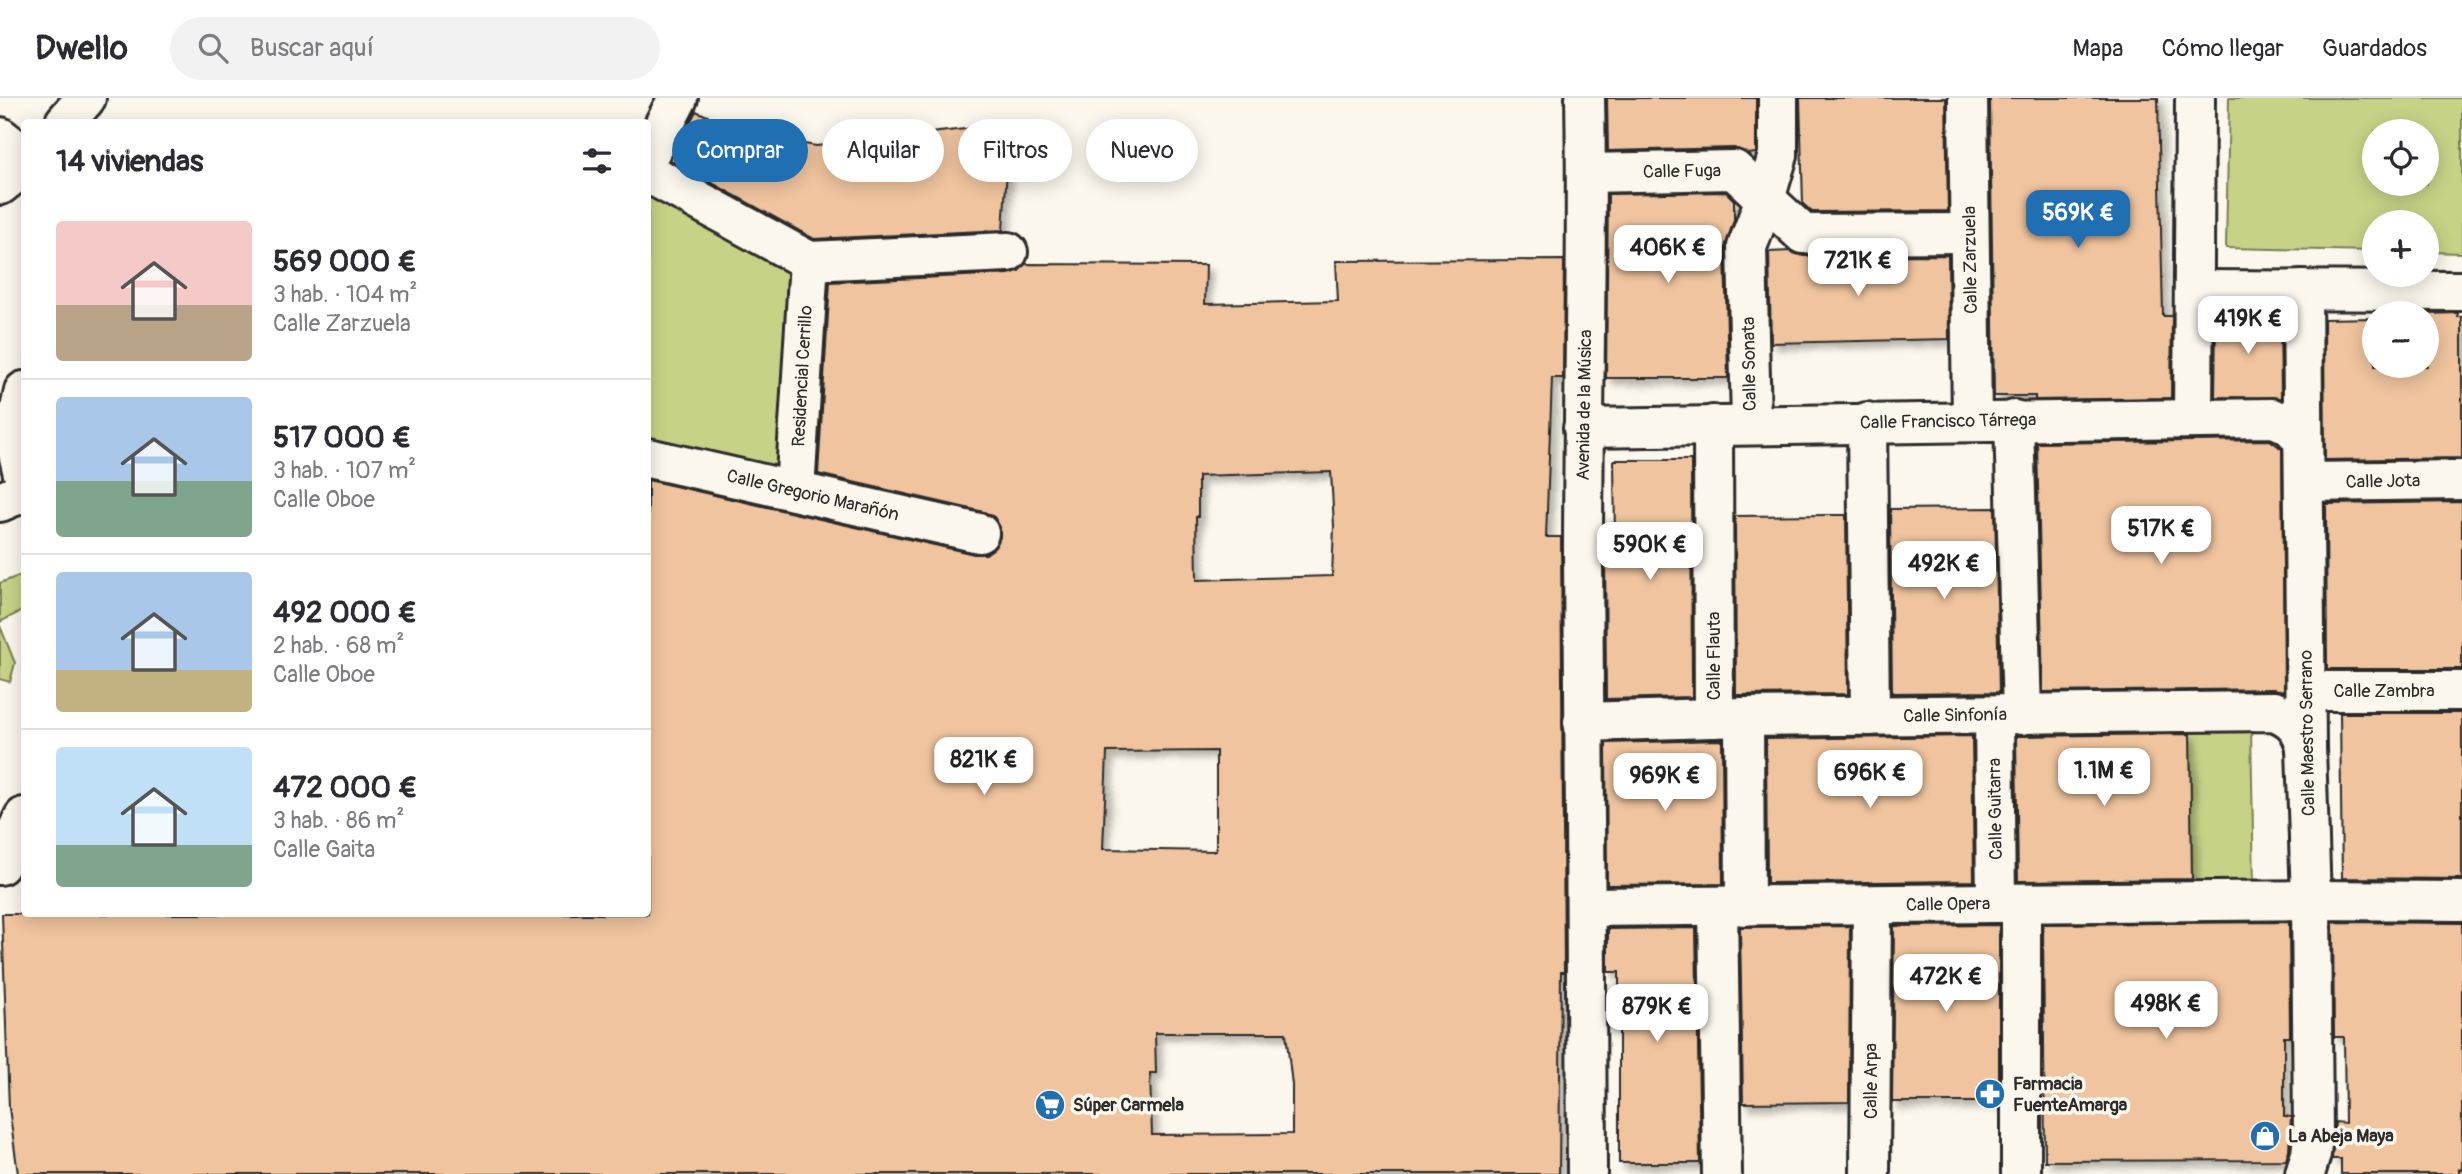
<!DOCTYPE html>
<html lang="es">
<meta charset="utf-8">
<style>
:root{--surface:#fff;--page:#f2f2f3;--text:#2b2b33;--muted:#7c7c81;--line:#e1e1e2;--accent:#1f6fb2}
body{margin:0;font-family:Pangolin,sans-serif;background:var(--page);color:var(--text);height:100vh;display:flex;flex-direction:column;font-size:26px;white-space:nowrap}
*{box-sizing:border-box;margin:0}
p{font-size:23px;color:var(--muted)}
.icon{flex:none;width:38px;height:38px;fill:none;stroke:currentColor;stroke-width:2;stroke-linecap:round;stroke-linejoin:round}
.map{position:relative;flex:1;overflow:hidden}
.details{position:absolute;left:21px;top:21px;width:630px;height:798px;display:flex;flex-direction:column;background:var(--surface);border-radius:7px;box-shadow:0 4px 18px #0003}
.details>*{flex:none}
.guide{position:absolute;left:672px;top:21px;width:665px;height:63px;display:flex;gap:14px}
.tools{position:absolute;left:2362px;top:21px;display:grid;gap:14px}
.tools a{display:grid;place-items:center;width:77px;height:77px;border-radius:50%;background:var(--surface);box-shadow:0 4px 18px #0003;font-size:35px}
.price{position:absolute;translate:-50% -60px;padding:0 16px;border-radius:14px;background:#fff;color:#222;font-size:23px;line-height:46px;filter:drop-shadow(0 2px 4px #0008)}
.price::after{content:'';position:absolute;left:50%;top:42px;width:21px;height:16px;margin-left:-10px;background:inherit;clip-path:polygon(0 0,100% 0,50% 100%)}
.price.current{background:var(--accent);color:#fff}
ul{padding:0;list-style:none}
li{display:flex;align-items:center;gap:21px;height:175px;padding:0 35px}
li+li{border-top:2px solid var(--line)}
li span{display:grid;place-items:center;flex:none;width:196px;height:140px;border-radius:7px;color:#555}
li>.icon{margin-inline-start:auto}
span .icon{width:84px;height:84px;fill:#fffc;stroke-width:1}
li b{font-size:30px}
h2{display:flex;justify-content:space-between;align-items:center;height:84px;padding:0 35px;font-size:30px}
.chip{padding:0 24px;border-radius:32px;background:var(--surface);box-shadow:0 4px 18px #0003;font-size:24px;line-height:63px}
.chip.current{background:var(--accent);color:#fff}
header{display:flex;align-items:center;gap:42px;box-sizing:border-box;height:98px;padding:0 35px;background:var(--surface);border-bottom:2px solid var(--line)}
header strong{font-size:33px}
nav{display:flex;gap:38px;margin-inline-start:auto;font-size:24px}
.search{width:490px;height:63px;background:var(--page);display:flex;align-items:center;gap:18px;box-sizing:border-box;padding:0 24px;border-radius:38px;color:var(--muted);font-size:26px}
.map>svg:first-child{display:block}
.green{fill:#c6d386;stroke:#787f58;stroke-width:2;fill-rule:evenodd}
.building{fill:#efc49e;stroke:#2b2b2b;stroke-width:2;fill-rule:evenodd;filter:url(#shadow)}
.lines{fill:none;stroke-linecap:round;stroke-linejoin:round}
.minor-casing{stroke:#2b2b2b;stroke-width:44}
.minor{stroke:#fbf7ec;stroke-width:38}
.labels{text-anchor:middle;stroke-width:7;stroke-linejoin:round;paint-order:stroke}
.street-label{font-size:18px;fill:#2b2b2b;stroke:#fbf7ec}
.poi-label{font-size:18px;font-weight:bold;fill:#2b2b2b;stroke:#fbf7ec;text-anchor:start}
</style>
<header>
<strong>Dwello</strong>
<div class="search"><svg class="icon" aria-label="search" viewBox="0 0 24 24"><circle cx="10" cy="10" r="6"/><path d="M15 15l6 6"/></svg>Buscar aquí</div>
<nav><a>Mapa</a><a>Cómo llegar</a><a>Guardados</a></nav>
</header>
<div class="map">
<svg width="2462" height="1076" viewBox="0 0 2462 1076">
<defs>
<filter id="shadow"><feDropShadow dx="6" dy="6" stdDeviation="3.5" flood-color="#0004"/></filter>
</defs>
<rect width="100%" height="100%" fill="#fbf7ec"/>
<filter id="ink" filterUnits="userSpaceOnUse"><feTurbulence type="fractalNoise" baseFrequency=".0143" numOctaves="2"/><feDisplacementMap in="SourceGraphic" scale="14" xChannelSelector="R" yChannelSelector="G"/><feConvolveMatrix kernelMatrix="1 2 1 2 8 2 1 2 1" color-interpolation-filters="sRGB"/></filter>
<g filter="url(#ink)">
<g class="green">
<path d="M2229 0H2462V155L2427 154V124H2375V153L2226 150ZM2375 33H2427V86H2375Z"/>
<path d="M648 95 790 172 783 374 648 347Z"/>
<path d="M24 476V512L0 524V485Z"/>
<path d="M0 528 15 565 10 584 0 581Z"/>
<path d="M2251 631 2254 789 2192 790 2190 632Z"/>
</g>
<g class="building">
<path d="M1607 0H1756V55L1748 56 1734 50 1608 53Z"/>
<path d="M1800 0H1946L1948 113 1812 114 1803 106Z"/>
<path d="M1990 0H2158L2163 218H2172L2171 300 2035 302V298H1994Z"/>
<path d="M696 13 750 37 816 48 1010 26 1003 132 814 141 670 62Z"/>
<path d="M1726 94 1734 102V122L1725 150 1728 280H1606L1608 96Z"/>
<path d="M1791 153 1803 158 1948 157 1949 241 1771 245 1769 154Z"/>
<path d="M1564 162 1563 280H1552L1546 439H1561L1564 874H1561L1559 1076H18L9 1010 2 816H648V382L974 456H986L995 449 1000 439V429L994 419 984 414 818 376 830 184 1009 176 1019 173 1025 166 1206 167 1205 206 1338 203 1336 163ZM1331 374 1334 428 1332 478 1197 482 1196 419H1198V378ZM1216 653V753L1103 751 1107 654ZM1155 935H1286L1292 987V1036L1152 1037 1150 975H1156Z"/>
<path d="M2458 215V219H2462V360L2325 362 2324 221 2375 220V268H2427V216Z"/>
<path d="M2280 216 2281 300 2215 299 2216 217Z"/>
<path d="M2270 342 2282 351 2284 593 2274 591 2043 594 2037 345Z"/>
<path d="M1614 362H1691L1692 599 1606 601 1605 440 1615 441Z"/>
<path d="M2462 404V571H2327L2326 406Z"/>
<path d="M1995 410 1999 594 1892 595 1890 411Z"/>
<path d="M1830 417H1846L1848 596 1736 597 1735 418Z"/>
<path d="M2340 615H2462V781L2342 780Z"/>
<path d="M2190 636 2192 781 2018 783 2016 638Z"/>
<path d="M1972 638 1974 783 1767 785 1766 641Z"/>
<path d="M1722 642 1723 786 1607 787 1606 645Z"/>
<path d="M2289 824 2290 939H2284V1018L2291 1019 2289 1052 2286 1062 2045 1063 2043 826Z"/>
<path d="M2333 824 2462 825V1071H2459V1076H2341V1061H2332L2335 1024 2345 1025 2344 939H2334Z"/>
<path d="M1999 827V1004H1892L1894 828Z"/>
<path d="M1850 828 1849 1004 1743 1005 1740 829Z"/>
<path d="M1696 830 1700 1065H1619V874H1608V831Z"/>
</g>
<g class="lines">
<g class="minor-casing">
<g id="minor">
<path d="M1585 0C1588 153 1583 306 1583 460 1584 665 1587 871 1587 1076"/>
<path d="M1968 0 1972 323"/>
<path d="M65 24 86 0"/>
<path d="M0 39 24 58"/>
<path d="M648 58 678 0"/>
<path d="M648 75 809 163 1008 154"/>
<path d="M1587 75 1734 72 1803 136 1969 135"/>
<path d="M0 87 24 68"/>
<path d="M2194 192 2462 193"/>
<path d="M2302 192 2306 650 2311 802 2313 1037 2311 1056 2305 1076"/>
<path d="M24 293 14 338 24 380"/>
<path d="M2193 320 2195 0"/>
<path d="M2014 322 2022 617"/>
<path d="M1867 324 1870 618"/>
<path d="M1751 326 1747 149 1765 101 1778 57V0"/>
<path d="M1713 327 1714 620"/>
<path d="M1583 330 2272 320C2287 324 2295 330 2303 344"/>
<path d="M648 360 979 435"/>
<path d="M2305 384 2462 382"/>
<path d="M795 393 809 163"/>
<path d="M0 404 24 394"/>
<path d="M2306 593H2462"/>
<path d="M1994 617 1996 805"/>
<path d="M1744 619 1745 808"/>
<path d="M1583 624 1744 619 2274 613C2293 620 2301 630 2306 650"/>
<path d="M0 767 24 719"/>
<path d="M1718 808 1722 1076"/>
<path d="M1586 809 2311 802 2462 803"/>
<path d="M1870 1076 1872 807"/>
<path d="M2021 1076V805"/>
</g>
</g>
<use href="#minor" class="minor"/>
</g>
</g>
<defs>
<g id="pharmacy-disc" transform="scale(1.575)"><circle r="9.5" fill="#1f6fb2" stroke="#fbf7ec"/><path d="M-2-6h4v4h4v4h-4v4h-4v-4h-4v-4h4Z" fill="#fff"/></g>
<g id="supermarket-disc" transform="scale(1.575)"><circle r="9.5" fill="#1f6fb2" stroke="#fbf7ec"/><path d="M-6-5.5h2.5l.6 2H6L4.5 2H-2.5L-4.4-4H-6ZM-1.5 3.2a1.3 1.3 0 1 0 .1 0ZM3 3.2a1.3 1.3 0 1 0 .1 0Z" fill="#fff"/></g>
<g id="shop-disc" transform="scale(1.575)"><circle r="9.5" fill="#1f6fb2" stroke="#fbf7ec"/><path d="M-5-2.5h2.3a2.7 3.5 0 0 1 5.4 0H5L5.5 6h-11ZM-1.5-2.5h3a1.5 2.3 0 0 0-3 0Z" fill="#fff"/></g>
</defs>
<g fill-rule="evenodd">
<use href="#pharmacy-disc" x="1990" y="996"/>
<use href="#supermarket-disc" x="1050" y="1007"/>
<use href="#shop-disc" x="2265" y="1038"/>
</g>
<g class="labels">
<g class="street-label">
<text transform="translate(1682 73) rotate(-1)" y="6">Calle Fuga</text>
<text transform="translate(1970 162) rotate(-91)" y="6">Calle Zarzuela</text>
<text transform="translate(1749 266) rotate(-91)" y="6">Calle Sonata</text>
<text transform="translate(802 278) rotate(-87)" y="6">Residencial Cerrillo</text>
<text transform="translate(1584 307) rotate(-89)" y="6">Avenida de la Música</text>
<text transform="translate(1948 323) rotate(-1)" y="6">Calle Francisco Tárrega</text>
<text transform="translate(2383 383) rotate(-1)" y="6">Calle Jota</text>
<text transform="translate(813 397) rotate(13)" y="6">Calle Gregorio Marañón</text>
<text transform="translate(1714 558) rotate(-90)" y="6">Calle Flauta</text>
<text x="2384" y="599">Calle Zambra</text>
<text transform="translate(1955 617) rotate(-1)" y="6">Calle Sinfonía</text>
<text transform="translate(2307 635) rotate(-91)" y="6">Calle Maestro Serrano</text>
<text transform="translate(1995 711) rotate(-91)" y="6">Calle Guitarra</text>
<text transform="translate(1948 806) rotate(-1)" y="6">Calle Opera</text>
<text transform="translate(1871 983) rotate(-90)" y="6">Calle Arpa</text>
</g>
<g class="poi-label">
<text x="2013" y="992">Farmacia<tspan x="2013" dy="21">FuenteAmarga</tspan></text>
<text x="1073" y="1013">Súper Carmela</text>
<text x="2288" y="1044">La Abeja Maya</text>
</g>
</g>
</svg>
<div class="tools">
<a><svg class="icon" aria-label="locate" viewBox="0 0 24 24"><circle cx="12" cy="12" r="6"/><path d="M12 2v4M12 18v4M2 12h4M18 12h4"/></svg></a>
<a>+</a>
<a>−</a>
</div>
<b class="price current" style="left:2078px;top:152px">569K €</b>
<b class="price" style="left:1668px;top:187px">406K €</b>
<b class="price" style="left:1858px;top:200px">721K €</b>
<b class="price" style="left:2248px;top:258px">419K €</b>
<b class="price" style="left:2161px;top:468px">517K €</b>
<b class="price" style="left:1650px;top:484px">590K €</b>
<b class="price" style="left:1944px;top:503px">492K €</b>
<b class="price" style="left:984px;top:699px">821K €</b>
<b class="price" style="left:2104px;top:710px">1.1M €</b>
<b class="price" style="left:1870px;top:712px">696K €</b>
<b class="price" style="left:1665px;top:715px">969K €</b>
<b class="price" style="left:1946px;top:916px">472K €</b>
<b class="price" style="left:2166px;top:943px">498K €</b>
<b class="price" style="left:1657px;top:946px">879K €</b>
<div class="guide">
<a class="chip current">Comprar</a>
<a class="chip">Alquilar</a>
<a class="chip">Filtros</a>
<a class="chip">Nuevo</a>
</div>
<section class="details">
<h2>14 viviendas<svg class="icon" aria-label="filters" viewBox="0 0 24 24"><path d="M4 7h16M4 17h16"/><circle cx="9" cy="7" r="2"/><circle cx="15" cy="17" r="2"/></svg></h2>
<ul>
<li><span style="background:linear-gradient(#f6c9c9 60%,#b9a48a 0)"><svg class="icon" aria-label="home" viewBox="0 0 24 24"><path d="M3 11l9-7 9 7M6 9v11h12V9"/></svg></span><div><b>569 000 €</b><p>3 hab. · 104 m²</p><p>Calle Zarzuela</p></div></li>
<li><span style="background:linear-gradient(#a9c7e8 60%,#7fa58c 0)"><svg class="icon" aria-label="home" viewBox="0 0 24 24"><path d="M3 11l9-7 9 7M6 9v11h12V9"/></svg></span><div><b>517 000 €</b><p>3 hab. · 107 m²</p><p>Calle Oboe</p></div></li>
<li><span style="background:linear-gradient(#a9c7e8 70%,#c2b280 0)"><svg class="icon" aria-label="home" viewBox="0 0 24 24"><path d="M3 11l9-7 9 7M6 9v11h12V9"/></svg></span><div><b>492 000 €</b><p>2 hab. · 68 m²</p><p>Calle Oboe</p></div></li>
<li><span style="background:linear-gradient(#bfe0f5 70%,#7fa58c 0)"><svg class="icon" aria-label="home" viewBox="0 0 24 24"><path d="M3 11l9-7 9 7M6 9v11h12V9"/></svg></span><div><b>472 000 €</b><p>3 hab. · 86 m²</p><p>Calle Gaita</p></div></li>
</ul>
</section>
</div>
